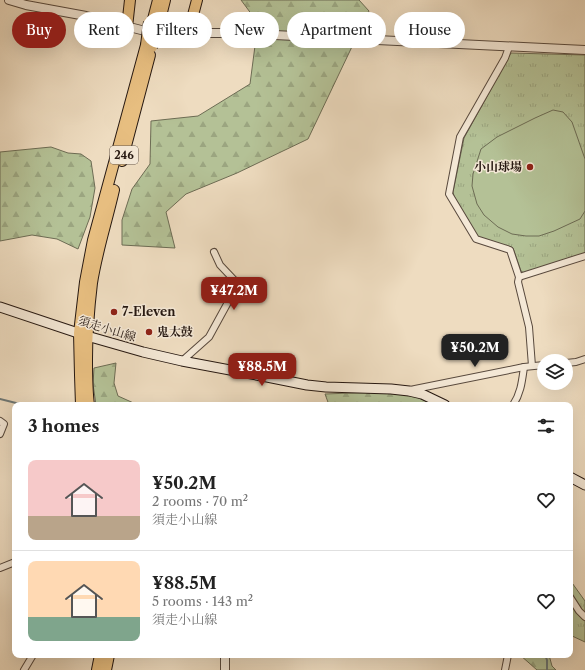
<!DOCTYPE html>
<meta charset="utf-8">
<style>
:root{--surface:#fff;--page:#f2f2f2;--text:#222;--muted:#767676;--line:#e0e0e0;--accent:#8f2418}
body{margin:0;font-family:"Libre Caslon Text","Noto Serif JP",serif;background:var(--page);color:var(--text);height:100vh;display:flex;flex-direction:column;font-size:15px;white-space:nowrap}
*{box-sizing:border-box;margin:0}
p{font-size:13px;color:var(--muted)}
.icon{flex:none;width:22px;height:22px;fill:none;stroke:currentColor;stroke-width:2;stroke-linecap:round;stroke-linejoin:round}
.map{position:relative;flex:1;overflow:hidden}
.details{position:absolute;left:12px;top:402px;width:561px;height:256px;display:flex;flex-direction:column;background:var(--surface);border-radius:8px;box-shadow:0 4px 16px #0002}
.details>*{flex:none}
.hud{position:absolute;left:12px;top:12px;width:561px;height:36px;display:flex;gap:8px}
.tools{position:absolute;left:537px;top:354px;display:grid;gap:8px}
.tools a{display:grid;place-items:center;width:36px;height:36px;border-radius:50%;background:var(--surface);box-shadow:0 4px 16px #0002;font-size:20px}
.price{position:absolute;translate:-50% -34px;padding:0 9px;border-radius:8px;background:var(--accent);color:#fff;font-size:13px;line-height:26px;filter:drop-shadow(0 1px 2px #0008)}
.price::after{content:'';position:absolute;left:50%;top:24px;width:12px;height:9px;margin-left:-6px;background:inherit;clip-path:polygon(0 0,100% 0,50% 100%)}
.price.selected{background:#222;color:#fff}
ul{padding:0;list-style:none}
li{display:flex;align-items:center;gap:12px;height:100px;padding:0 16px}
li+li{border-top:1px solid var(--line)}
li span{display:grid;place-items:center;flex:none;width:112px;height:80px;border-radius:8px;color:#555}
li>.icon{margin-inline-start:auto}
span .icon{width:48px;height:48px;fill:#fffc;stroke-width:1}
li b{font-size:17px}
h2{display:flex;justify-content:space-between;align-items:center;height:48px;padding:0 16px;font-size:17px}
.pill{padding:0 14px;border-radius:18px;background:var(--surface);box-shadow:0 4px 16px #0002;font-size:14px;line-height:36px}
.pill.selected{background:var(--accent);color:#fff}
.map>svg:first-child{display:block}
.grass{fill:url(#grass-tufts);stroke:#6d6c54}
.forest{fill:url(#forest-firs);stroke:#6d6c54}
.garden{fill:#b4c196;stroke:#6d6c54}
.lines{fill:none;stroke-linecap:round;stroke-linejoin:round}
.stream{stroke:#6e7978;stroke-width:2}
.minor-casing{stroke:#58493d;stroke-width:8}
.tertiary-casing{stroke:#58493d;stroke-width:10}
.secondary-casing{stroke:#261811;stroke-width:11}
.trunk-casing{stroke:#261811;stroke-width:12}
.minor{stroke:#f4e8d6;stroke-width:6}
.tertiary{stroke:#f4e8d6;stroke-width:8}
.secondary{stroke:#f4e8d6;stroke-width:9}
.trunk{stroke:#e7be80;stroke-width:10}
.trunk-bridge-casing{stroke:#261811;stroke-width:12;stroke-linecap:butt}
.trunk-bridge{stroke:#e7be80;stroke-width:10}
.poi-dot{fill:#8f2418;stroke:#f4e8d6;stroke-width:1.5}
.labels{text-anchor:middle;stroke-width:3;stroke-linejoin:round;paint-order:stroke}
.shield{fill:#f4e8d6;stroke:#64564c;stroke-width:1}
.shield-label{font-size:11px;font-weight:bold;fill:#261811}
.poi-label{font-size:12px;font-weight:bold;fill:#261811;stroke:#f4e8d6;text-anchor:start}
.street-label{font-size:12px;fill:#261811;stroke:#f4e8d6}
</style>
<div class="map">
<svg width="585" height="670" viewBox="0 0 585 670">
<defs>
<pattern id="grass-tufts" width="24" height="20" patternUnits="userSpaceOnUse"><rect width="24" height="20" fill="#b4c196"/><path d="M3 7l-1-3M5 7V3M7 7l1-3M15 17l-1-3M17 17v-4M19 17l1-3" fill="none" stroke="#9ba580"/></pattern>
<pattern id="forest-firs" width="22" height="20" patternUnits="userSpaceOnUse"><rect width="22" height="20" fill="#b4c196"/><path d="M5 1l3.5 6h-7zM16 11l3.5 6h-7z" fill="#9ba580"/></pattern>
</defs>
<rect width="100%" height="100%" fill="#eedcc0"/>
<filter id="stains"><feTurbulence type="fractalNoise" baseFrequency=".005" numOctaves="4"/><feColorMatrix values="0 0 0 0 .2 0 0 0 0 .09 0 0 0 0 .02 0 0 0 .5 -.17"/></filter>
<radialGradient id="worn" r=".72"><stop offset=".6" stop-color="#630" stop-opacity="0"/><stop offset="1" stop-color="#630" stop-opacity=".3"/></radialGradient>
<g class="grass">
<path d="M511 53 585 55V253L524 273 521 271 513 248 477 237 454 196 453 192 464 138Z"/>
<path d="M570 580 585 601V642L570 635Z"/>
</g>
<g class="forest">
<path d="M241 0H359L369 11 308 139 237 173 186 194 166 212 175 248 122 245V220L132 189 150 164 151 121 198 116 250 84 258 23Z"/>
<path d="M51 147 68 153 81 154 91 161 95 188 90 217 78 249 57 239 32 235 0 241V152Z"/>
<path d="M116 363 114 383 118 396 138 405H96L93 384 94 368Z"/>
<path d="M378 392 408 393 435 405H329L325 394Z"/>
<path d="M520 655H549L552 666 556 670H537Z"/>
</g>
<path class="garden" d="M553 110 563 112 572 122 585 159V211L580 219 554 231 539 236H526L512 234 498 227 484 215 477 204 472 186 473 174 481 149 497 137 535 118Z"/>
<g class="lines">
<g class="stream">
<path d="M0 399 24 405"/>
<path d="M545 655 547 660V670"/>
</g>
<g class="minor-casing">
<g id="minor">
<path d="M509 47 505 58 460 137 449 194 476 239 510 250 519 277 518 282 529 327 532 366"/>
<path d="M519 277 585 256"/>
<path d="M182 361 209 337 238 284 220 265 214 252"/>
<path d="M566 363 576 362 585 359"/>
<path d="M410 390 524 367 544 365"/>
<path d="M513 405C521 393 522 381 524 367"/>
<path d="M0 421 4 424 0 434"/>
<path d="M0 568 15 562"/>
<path d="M570 597 579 611 585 617"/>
<path d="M24 670 33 655"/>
<path d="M505 670 508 655"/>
</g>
</g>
<g class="tertiary-casing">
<g id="tertiary">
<path d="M9 0 26 5 86 16 153 33H231L585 50"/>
<path d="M225 655V670"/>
</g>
</g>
<g class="secondary-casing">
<g id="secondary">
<path d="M0 307 87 336 143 352 182 361 267 377 307 385 326 387 391 389 409 391 422 394 445 405"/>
<path d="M570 477 585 485"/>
</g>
</g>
<g class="trunk-casing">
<g id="trunk">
<path d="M152 23 158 0"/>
<path d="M159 24 165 0"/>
<path d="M127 27 130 0"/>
<path d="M188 34 197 0"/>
<path d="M122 161 150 55"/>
<path d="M81 405 80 375 79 333 85 282 93 240 146 45"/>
<path d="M89 405C87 390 87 374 87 359 87 333 89 308 92 283 97 251 107 221 114 190"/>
<path d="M97 670 100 655"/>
<path d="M106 670 109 655"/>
</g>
</g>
<use href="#minor" class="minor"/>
<use href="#tertiary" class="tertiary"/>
<use href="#secondary" class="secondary"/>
<use href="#trunk" class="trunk"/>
<g class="trunk-bridge-casing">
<g id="trunk-bridge">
<path d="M146 45 149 22"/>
<path d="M152 47 159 24"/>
</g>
</g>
<use href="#trunk-bridge" class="trunk-bridge"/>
</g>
<g class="poi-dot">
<circle cx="530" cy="167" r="4"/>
<circle cx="114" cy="312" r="4"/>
<circle cx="149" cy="332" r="4"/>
</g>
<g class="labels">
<rect class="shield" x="110" y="146" width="28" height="18" rx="3"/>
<g class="shield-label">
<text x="124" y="159">246</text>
</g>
<g class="poi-label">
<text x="522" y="171" text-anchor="end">小山球場</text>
<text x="122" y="316">7-Eleven</text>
<text x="157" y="336">鬼太鼓</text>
</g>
<g class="street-label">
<text transform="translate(107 329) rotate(17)" y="4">須走小山線</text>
</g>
</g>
<rect width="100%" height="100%" filter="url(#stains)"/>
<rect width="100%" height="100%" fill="url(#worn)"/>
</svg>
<div class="tools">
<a><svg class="icon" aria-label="layers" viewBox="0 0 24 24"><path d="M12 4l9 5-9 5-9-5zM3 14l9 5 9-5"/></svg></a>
</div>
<b class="price" style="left:234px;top:311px">¥47.2M</b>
<b class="price selected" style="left:475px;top:368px">¥50.2M</b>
<b class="price" style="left:262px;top:387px">¥88.5M</b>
<div class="hud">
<a class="pill selected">Buy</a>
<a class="pill">Rent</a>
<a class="pill">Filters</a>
<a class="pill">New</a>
<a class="pill">Apartment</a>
<a class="pill">House</a>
</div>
<section class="details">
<h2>3 homes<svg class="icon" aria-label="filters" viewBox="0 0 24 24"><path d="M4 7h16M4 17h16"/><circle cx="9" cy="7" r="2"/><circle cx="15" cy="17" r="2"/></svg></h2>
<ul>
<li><span style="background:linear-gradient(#f6c9c9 70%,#b9a48a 0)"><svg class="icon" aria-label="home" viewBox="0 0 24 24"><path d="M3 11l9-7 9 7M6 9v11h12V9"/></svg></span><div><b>¥50.2M</b><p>2 rooms · 70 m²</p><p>須走小山線</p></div><svg class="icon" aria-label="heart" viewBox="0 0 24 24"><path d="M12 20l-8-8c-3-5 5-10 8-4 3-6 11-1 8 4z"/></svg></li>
<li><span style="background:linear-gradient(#ffd9b3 70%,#7fa58c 0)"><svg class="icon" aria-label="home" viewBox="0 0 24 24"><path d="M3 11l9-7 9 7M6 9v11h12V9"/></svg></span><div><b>¥88.5M</b><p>5 rooms · 143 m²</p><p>須走小山線</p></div><svg class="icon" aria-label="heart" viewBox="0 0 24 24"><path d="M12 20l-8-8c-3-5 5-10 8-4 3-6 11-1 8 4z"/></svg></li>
</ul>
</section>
</div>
